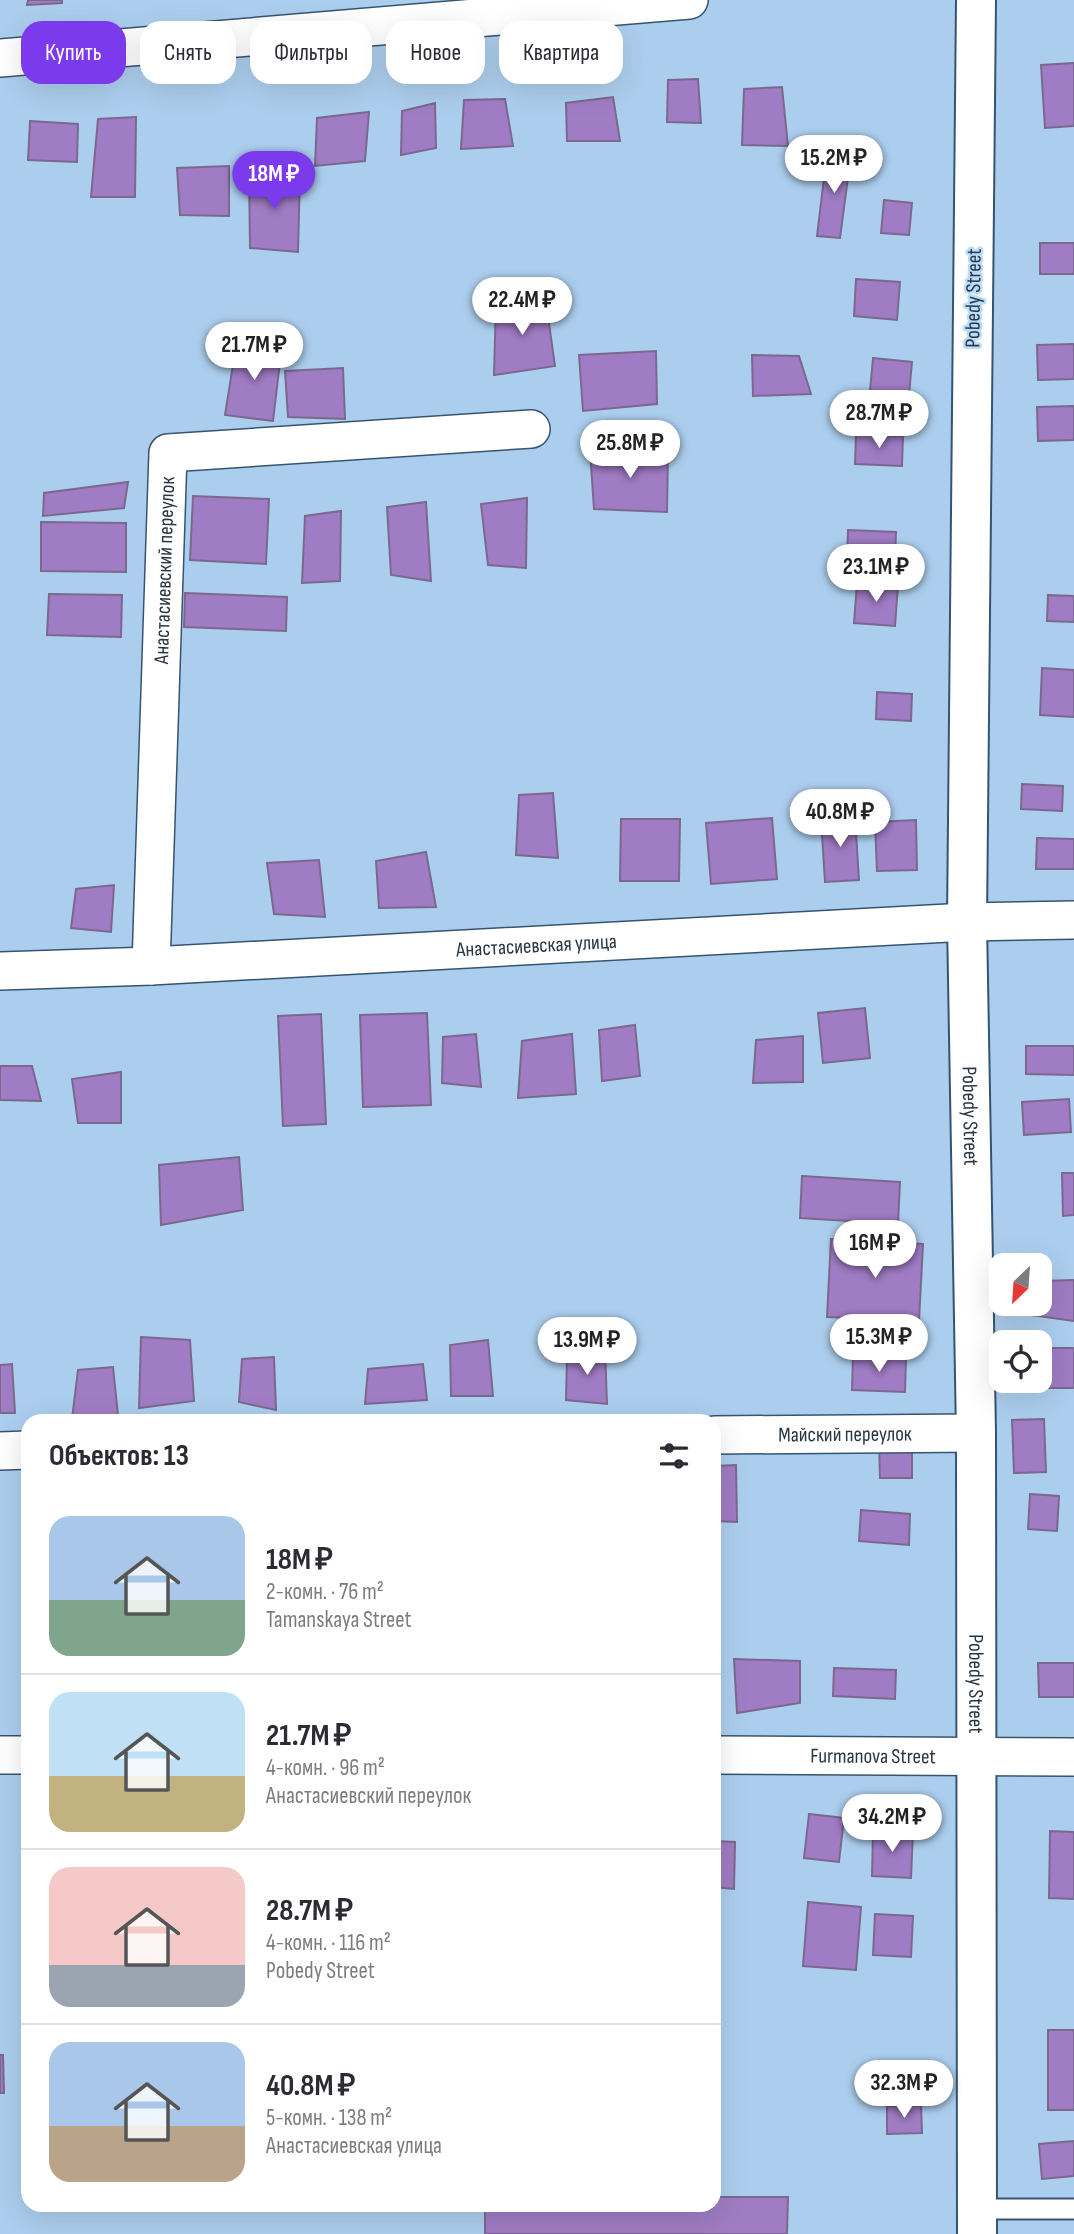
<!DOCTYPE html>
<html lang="ru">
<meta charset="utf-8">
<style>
:root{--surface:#fff;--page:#f7f7f7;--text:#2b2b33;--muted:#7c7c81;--line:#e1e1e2;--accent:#7c3aed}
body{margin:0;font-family:"Sofia Sans Condensed",sans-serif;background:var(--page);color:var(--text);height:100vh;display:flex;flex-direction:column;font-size:26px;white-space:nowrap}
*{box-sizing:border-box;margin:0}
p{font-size:23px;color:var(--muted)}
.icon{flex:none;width:38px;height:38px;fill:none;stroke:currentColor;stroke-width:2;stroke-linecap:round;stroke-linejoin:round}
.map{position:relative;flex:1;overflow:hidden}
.panel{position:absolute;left:21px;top:1414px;width:700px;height:798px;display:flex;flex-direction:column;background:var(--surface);border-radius:21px;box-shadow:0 7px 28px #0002}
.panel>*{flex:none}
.hud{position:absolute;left:21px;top:21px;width:700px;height:63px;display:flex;gap:14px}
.needle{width:46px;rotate:205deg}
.tools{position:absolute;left:989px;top:1253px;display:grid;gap:14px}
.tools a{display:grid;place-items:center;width:63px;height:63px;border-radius:14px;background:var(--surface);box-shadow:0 7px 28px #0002;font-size:35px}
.price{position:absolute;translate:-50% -60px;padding:0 16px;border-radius:24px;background:#fff;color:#222;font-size:23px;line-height:46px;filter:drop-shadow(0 2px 4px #0008)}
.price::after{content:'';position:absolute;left:50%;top:42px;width:21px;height:16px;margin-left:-10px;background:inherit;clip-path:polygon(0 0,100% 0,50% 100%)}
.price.current{background:var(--accent);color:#fff}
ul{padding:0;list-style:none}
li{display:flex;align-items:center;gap:21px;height:175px;padding:0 28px}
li+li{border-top:2px solid var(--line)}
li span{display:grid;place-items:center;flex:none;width:196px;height:140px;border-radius:21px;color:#555}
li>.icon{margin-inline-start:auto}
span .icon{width:84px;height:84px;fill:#fffc;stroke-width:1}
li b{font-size:30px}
h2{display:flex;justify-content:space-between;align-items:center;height:84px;padding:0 28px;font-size:30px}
.pill{padding:0 24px;border-radius:21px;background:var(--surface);box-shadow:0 7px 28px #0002;font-size:24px;line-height:63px}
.pill.current{background:var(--accent);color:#fff}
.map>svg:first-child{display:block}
.building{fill:#a07cc4;stroke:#7a698d;stroke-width:2}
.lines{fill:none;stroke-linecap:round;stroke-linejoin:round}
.lane-casing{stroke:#36546f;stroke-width:23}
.street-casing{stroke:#36546f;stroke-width:40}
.secondary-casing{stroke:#36546f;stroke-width:42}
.lane{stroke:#fff;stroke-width:19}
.street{stroke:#fff;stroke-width:37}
.secondary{stroke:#fff;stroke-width:38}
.labels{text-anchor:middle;stroke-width:5;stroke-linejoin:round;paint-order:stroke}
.street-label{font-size:21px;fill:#293743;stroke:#b9dbfc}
</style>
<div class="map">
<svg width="1074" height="2234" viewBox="0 0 1074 2234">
<rect width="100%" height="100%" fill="#acceee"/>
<g class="building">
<path d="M28 0H62V3L27 5Z"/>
<path d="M1074 63V126L1045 128 1041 65Z"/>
<path d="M698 79 701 123 667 122 668 80Z"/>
<path d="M782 87 788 146 742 145 744 89Z"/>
<path d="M613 97 620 141H567L566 103Z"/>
<path d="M505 99 513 146 461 149 464 100Z"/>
<path d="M435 103 436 148 401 155 402 111Z"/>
<path d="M369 112 365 161 315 166 317 118Z"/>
<path d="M136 117 135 197H91L98 119Z"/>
<path d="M30 121 78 124 77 162 28 160Z"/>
<path d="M827 153 851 155 840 238 817 236Z"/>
<path d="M229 166V216L180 215 177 168Z"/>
<path d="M249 171 300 174 298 252 250 248Z"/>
<path d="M884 200 912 203 909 235 881 233Z"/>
<rect x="1040" y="243" width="34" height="31"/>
<path d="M856 279 900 282 897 320 854 316Z"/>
<path d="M496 302H546L555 366 494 375Z"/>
<path d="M1074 344V379L1038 380 1037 345Z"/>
<path d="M282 345 273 421 225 415 236 346Z"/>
<path d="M656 351 657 404 583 411 579 355Z"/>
<path d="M752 355 799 356 811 394 753 396Z"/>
<path d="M873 358 912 362 909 395 870 391Z"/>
<path d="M343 368 345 419 288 417 285 371Z"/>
<path d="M1074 406V440L1038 441 1037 407Z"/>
<path d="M856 434 903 436 902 466 855 464Z"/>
<path d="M590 450 668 451 667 512 594 509Z"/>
<path d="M128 482 124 508 43 516 44 493Z"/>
<path d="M193 496 269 499 266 564 190 560Z"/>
<path d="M527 498 526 568 488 565 481 504Z"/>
<path d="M426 502 431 581 391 575 387 507Z"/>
<path d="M341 511 340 581 302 583 305 516Z"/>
<path d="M41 522 126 523V572L41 571Z"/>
<path d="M848 530 896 532 895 560 847 559Z"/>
<path d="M857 583 898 585 895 626 854 623Z"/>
<path d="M185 593 287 597 286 631 184 627Z"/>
<path d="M49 594 122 595 121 637 47 635Z"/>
<path d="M1048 595 1074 596V622L1047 621Z"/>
<path d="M1042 668 1074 670V717L1040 715Z"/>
<path d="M877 692 912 694 911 721 876 719Z"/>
<path d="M1022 784 1063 786 1062 811 1021 809Z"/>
<path d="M553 793 558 858 516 855 519 795Z"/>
<path d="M855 817 859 880 825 882 821 819Z"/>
<path d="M772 818 777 879 711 884 706 823Z"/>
<path d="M621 819H680L679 881H620Z"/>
<path d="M916 820 917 870 877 871 875 822Z"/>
<path d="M1037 838 1074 839V869H1036Z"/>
<path d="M426 852 436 907 379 908 376 861Z"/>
<path d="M319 860 325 917 274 914 267 863Z"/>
<path d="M114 885 111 932 71 928 76 889Z"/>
<path d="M865 1008 870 1058 823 1063 818 1013Z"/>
<path d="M427 1013 431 1105 363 1107 360 1015Z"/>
<path d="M321 1014 326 1124 283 1126 278 1016Z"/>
<path d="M635 1025 640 1076 602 1081 599 1030Z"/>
<path d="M476 1034 481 1087 442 1083 443 1037Z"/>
<path d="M572 1034 576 1094 518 1098 522 1041Z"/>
<path d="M803 1036V1082L753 1083 756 1040Z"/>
<path d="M1026 1046H1074V1075L1026 1074Z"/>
<path d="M0 1066H32L41 1101 0 1100Z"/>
<path d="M121 1072V1123H78L72 1079Z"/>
<path d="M1069 1099 1071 1132 1024 1135 1022 1102Z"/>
<path d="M239 1157 243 1210 161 1225 159 1165Z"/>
<path d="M1062 1173H1074V1215L1063 1216Z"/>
<path d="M802 1176 900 1182 898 1224 800 1218Z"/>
<path d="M831 1239 923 1244 919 1321 827 1317Z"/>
<path d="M1074 1280V1321L1030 1315V1304H1040V1281Z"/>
<path d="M141 1337 190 1340 194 1401 139 1408Z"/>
<path d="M488 1340 493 1396H451L450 1345Z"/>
<path d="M605 1348 607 1404 566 1400 567 1356Z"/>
<path d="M1040 1348H1074V1388H1034V1381H1040Z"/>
<path d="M853 1355 906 1358 905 1392 852 1390Z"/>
<path d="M274 1357 276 1410 239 1402 242 1359Z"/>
<path d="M12 1364 15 1413H0V1365Z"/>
<path d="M423 1364 427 1400 365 1404 368 1369Z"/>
<path d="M113 1367 118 1415 72 1419 78 1370Z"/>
<path d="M1044 1419 1046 1472 1014 1473 1012 1420Z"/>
<path d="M912 1442V1478H880L879 1443Z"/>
<path d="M736 1465 737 1522 714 1521V1466Z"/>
<path d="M26 1487H28V1549H25Z"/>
<path d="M1030 1494 1059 1496 1057 1531 1028 1529Z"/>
<path d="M861 1510 910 1514 909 1545 859 1541Z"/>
<path d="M734 1659 800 1661V1703L737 1713Z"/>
<path d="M1038 1663H1074V1697H1039Z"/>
<path d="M834 1668 896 1670 895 1699 833 1696Z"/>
<path d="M809 1814 844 1818 839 1862 804 1858Z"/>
<path d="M873 1831 913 1832 911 1878 872 1876Z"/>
<path d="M1050 1831 1074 1832V1899L1049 1898Z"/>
<path d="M714 1841 735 1842 734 1889 714 1887Z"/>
<path d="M28 1842V1894H22L23 1843Z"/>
<path d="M808 1902 861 1907 856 1970 803 1966Z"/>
<path d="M875 1914 913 1916 911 1957 873 1955Z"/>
<rect x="1048" y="2030" width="26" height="80"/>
<path d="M0 2055H3L4 2093H0Z"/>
<path d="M921 2105 922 2133 887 2134V2106Z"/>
<path d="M1074 2141V2176L1042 2179 1039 2144Z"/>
<path d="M714 2197H788L787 2234H485V2205H714Z"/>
</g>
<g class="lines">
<g class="lane-casing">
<path id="lane" d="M977 2209H1074"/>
</g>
<g class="street-casing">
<g id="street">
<path d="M0 58 689 0"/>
<path id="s1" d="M151 966 168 453 531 429"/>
<path id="s2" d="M0 971 151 966 967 922 1074 920"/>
<path id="s3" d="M714 1435 976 1433"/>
<path d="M0 1451 28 1450"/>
<path d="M0 1755H28"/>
<path id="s4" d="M714 1755 1074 1757"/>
</g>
</g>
<g class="secondary-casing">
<g id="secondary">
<path id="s5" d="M976 0 967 922 976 1433 977 2234"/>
</g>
</g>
<use href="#lane" class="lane"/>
<use href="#street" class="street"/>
<use href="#secondary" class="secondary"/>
</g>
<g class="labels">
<g class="street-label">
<text transform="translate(973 298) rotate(-89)" y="7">Pobedy Street</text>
<text dy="7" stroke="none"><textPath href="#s1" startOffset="396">Анастасиевский переулок</textPath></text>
<text dy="7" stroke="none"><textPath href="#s2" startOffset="537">Анастасиевская улица</textPath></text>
<text dy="7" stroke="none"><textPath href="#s5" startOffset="1116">Pobedy Street</textPath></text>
<text dy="7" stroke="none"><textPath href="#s3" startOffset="131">Майский переулок</textPath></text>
<text dy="7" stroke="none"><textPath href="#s5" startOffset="1684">Pobedy Street</textPath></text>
<text dy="7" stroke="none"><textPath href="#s4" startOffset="159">Furmanova Street</textPath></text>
</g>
</g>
</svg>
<div class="tools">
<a><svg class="needle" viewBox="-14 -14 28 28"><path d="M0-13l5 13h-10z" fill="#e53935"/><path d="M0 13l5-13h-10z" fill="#7c7c81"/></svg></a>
<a><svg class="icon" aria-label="locate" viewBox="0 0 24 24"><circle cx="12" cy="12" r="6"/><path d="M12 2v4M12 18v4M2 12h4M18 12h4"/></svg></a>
</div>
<b class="price" style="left:834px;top:195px">15.2M ₽</b>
<b class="price current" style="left:274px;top:211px">18M ₽</b>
<b class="price" style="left:522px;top:337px">22.4M ₽</b>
<b class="price" style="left:254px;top:382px">21.7M ₽</b>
<b class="price" style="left:879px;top:450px">28.7M ₽</b>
<b class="price" style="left:630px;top:480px">25.8M ₽</b>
<b class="price" style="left:876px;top:604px">23.1M ₽</b>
<b class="price" style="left:840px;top:849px">40.8M ₽</b>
<b class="price" style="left:875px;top:1280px">16M ₽</b>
<b class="price" style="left:879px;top:1374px">15.3M ₽</b>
<b class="price" style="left:587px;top:1377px">13.9M ₽</b>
<b class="price" style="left:892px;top:1854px">34.2M ₽</b>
<b class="price" style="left:904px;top:2120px">32.3M ₽</b>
<div class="hud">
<a class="pill current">Купить</a>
<a class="pill">Снять</a>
<a class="pill">Фильтры</a>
<a class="pill">Новое</a>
<a class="pill">Квартира</a>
</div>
<section class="panel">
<h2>Объектов: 13<svg class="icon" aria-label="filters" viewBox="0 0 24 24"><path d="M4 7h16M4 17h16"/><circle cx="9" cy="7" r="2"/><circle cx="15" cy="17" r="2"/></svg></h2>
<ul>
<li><span style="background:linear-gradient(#a9c7e8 60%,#7fa58c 0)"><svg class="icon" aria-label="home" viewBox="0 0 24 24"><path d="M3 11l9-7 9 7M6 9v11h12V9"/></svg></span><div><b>18M ₽</b><p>2-комн. · 76 m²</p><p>Tamanskaya Street</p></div></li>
<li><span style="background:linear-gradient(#bfe0f5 60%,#c2b280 0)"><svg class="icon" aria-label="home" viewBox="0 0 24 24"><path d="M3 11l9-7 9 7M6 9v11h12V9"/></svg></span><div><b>21.7M ₽</b><p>4-комн. · 96 m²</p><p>Анастасиевский переулок</p></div></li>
<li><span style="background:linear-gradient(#f6c9c9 70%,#9aa5b1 0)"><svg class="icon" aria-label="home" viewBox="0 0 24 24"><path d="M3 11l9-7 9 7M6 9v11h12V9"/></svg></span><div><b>28.7M ₽</b><p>4-комн. · 116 m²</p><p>Pobedy Street</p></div></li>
<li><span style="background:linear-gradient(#a9c7e8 60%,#b9a48a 0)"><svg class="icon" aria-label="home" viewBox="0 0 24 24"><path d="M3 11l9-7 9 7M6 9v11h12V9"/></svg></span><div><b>40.8M ₽</b><p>5-комн. · 138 m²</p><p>Анастасиевская улица</p></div></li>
</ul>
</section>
</div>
